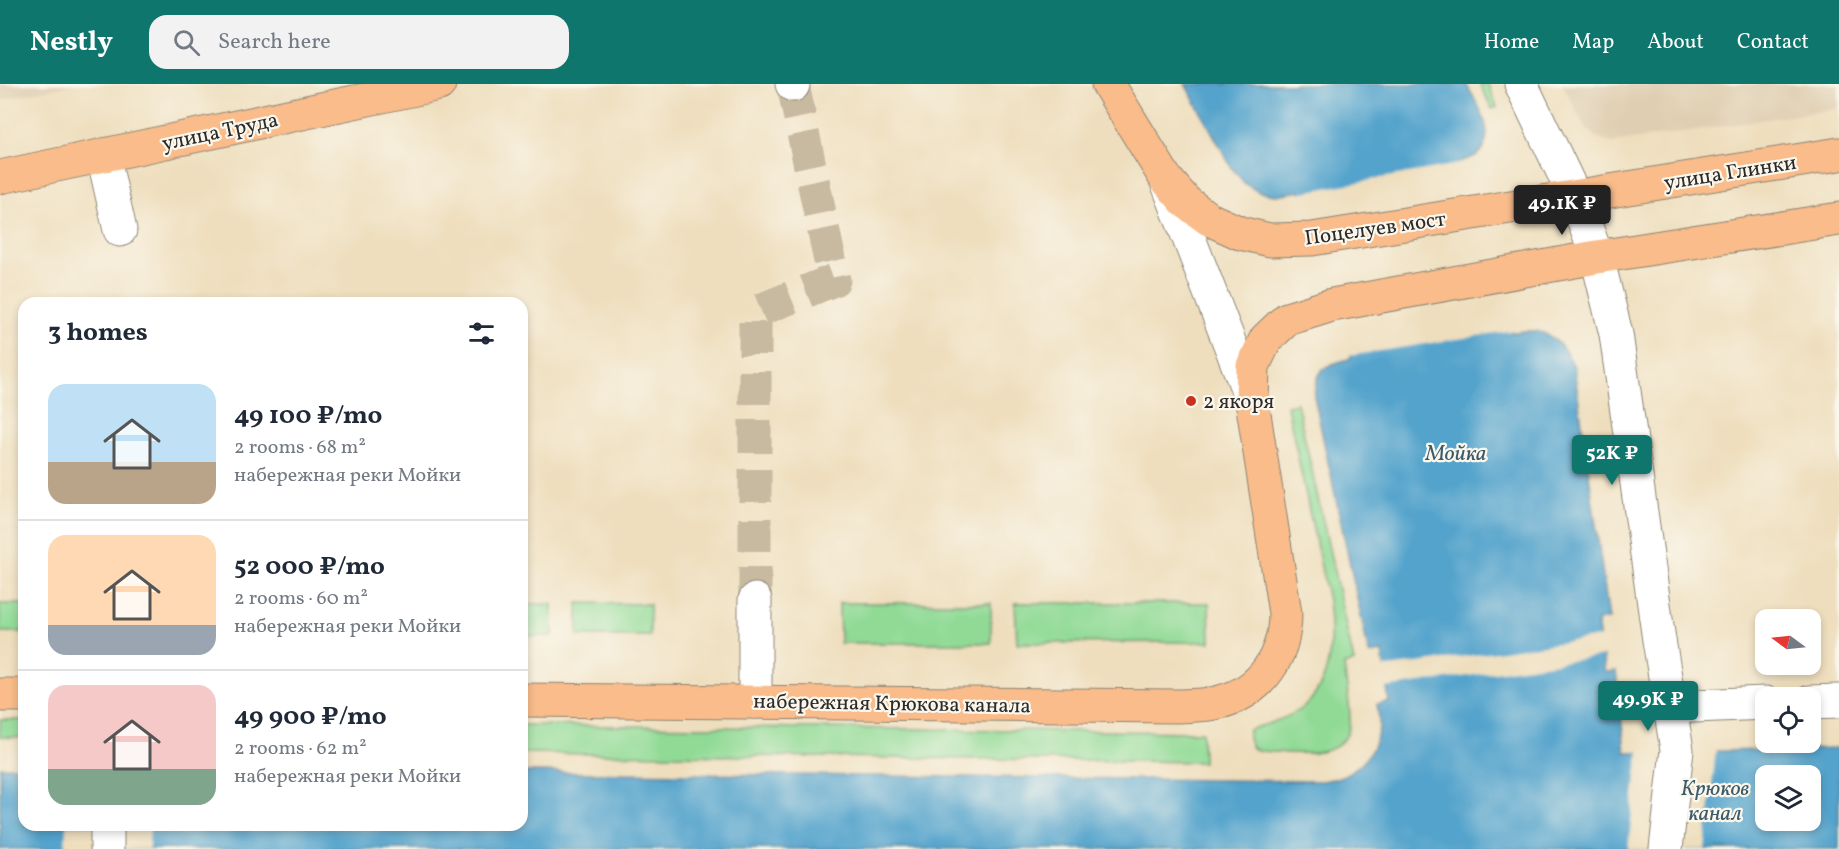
<!DOCTYPE html>
<meta charset="utf-8">
<style>
:root{--surface:#fff;--page:#f2f2f3;--text:#1f2937;--muted:#747a83;--line:#e0e1e3;--accent:#0f766e}
body{margin:0;font-family:Vollkorn,serif;background:var(--page);color:var(--text);height:100vh;display:flex;flex-direction:column;font-size:22px;white-space:nowrap}
*{box-sizing:border-box;margin:0}
p{font-size:20px;color:var(--muted)}
.icon{flex:none;width:33px;height:33px;fill:none;stroke:currentColor;stroke-width:2;stroke-linecap:round;stroke-linejoin:round}
.map{position:relative;flex:1;overflow:hidden}
.side{position:absolute;left:18px;top:213px;width:510px;height:534px;display:flex;flex-direction:column;background:var(--surface);border-radius:18px;box-shadow:0 3px 9px #0003}
.side>*{flex:none}
.needle{width:39px;rotate:285deg}
.tools{position:absolute;left:1755px;top:525px;display:grid;gap:12px}
.tools a{display:grid;place-items:center;width:66px;height:66px;border-radius:12px;background:var(--surface);box-shadow:0 3px 9px #0003;font-size:30px}
.price{position:absolute;translate:-50% -51px;padding:0 14px;border-radius:6px;background:var(--accent);color:#fff;font-size:20px;line-height:39px;filter:drop-shadow(0 2px 3px #0008)}
.price::after{content:'';position:absolute;left:50%;top:36px;width:18px;height:14px;margin-left:-9px;background:inherit;clip-path:polygon(0 0,100% 0,50% 100%)}
.price.selected{background:#222;color:#fff}
ul{padding:0;list-style:none}
li{display:flex;align-items:center;gap:18px;height:150px;padding:0 30px}
li+li{border-top:2px solid var(--line)}
li span{display:grid;place-items:center;flex:none;width:168px;height:120px;border-radius:18px;color:#555}
li>.icon{margin-inline-start:auto}
span .icon{width:72px;height:72px;fill:#fffc;stroke-width:1}
li b{font-size:26px}
h2{display:flex;justify-content:space-between;align-items:center;height:72px;padding:0 30px;font-size:26px}
header{display:flex;align-items:center;gap:36px;box-sizing:border-box;height:84px;padding:0 30px;background:var(--accent);color:#fff}
header strong{font-size:28px}
nav{display:flex;gap:33px;margin-inline-start:auto;font-size:21px}
.search{width:420px;height:54px;background:var(--page);display:flex;align-items:center;gap:15px;box-sizing:border-box;padding:0 21px;border-radius:18px;color:var(--muted);font-size:22px}
.map>svg:first-child{display:block}
.built{fill:#dfceb1}
.green{fill:#90da95;stroke:#5e8260;stroke-width:1.5}
.water{fill:#52a3cc;stroke:#3e677c;stroke-width:1.5;fill-rule:evenodd}
.pier{fill:#eedebd}
.lines{fill:none;stroke-linecap:round;stroke-linejoin:round}
.minor-tunnel{stroke:#c7baa0;stroke-width:33;stroke-dasharray:33 16;stroke-linecap:butt}
.minor-casing{stroke:#8c8474;stroke-width:35}
.major-casing{stroke:#8c8474;stroke-width:35}
.minor{stroke:#fff;stroke-width:33}
.major{stroke:#f9bc8a;stroke-width:33}
.poi-dot{fill:#c8321e;stroke:#fbf7ec;stroke-width:2}
.labels{text-anchor:middle;stroke-width:4.5;stroke-linejoin:round;paint-order:stroke}
.street-label{font-size:21px;fill:#2b2b2b;stroke:#fbf7ec}
.poi-label{font-size:21px;fill:#2b2b2b;stroke:#fbf7ec;text-anchor:start}
.water-label{font-size:22px;font-style:italic;fill:#3b5b6b;stroke:#fbf7ec}
</style>
<header>
<strong>Nestly</strong>
<div class="search"><svg class="icon" aria-label="search" viewBox="0 0 24 24"><circle cx="10" cy="10" r="6"/><path d="M15 15l6 6"/></svg>Search here</div>
<nav><a>Home</a><a>Map</a><a>About</a><a>Contact</a></nav>
</header>
<div class="map">
<svg width="1839" height="765" viewBox="0 0 1839 765">
<rect width="100%" height="100%" fill="#fbf7ec"/>
<filter id="ink" filterUnits="userSpaceOnUse"><feTurbulence type="fractalNoise" baseFrequency=".0167" numOctaves="2"/><feDisplacementMap in="SourceGraphic" scale="12" xChannelSelector="R" yChannelSelector="G"/><feConvolveMatrix kernelMatrix="1 2 1 2 8 2 1 2 1" color-interpolation-filters="sRGB"/></filter>
<filter id="wash" filterUnits="userSpaceOnUse"><feTurbulence type="fractalNoise" baseFrequency=".008" numOctaves="4" result="noise"/><feDisplacementMap in="SourceGraphic" scale="24" xChannelSelector="R" yChannelSelector="G"/><feGaussianBlur stdDeviation="1.35" result="paint"/><feColorMatrix in="noise" values="0 0 0 0 0 0 0 0 0 0 0 0 0 0 0 0 0 1.4 0 .05"/><feComposite in="paint" operator="in"/></filter>
<g filter="url(#wash)">
<rect width="100%" height="100%" fill="#eedebd"/>
<g class="built">
<path d="M0 0H74L0 16Z"/>
<path d="M1563 0H1839V24L1612 59 1597 54 1584 42Z"/>
</g>
<g class="green">
<path d="M1480 0H1488L1497 23 1492 25Z"/>
<path d="M1297 319 1354 578 1344 581C1346 599 1350 619 1350 637 1348 681 1288 668 1260 667L1252 664 1248 655 1249 646C1267 640 1294 633 1308 619 1334 592 1332 550 1328 516L1287 321Z"/>
<path d="M578 519 650 520V552H578Z"/>
<path d="M839 519H991V559H840Z"/>
<path d="M1015 519H1209L1210 558 1017 559Z"/>
<rect x="0" y="520" width="24" height="28"/>
<path d="M522 520H552L553 552H522Z"/>
<path d="M0 636H24V654L0 653Z"/>
<path d="M522 641 1202 648 1203 678 522 669Z"/>
</g>
<path class="water" d="M1185 0H1466C1477 19 1500 52 1477 71 1472 74 1464 76 1459 78L1511 248C1518 248 1528 246 1536 247 1556 251 1566 266 1574 283L1609 535 1597 537 1605 588 1616 587 1625 668 1722 667 1839 664V765H0V683H24V741H522V688L1322 697C1352 694 1374 674 1379 644 1380 636 1378 628 1377 620L1389 618 1382 568 1369 570 1314 312C1318 280 1325 283 1351 274L1301 107 1275 111 1259 108 1245 100 1232 84ZM1766 692H1810V736H1766Z"/>
<g class="pier">
<path d="M1464 79 1513 246H1515L1348 272 1298 109Z"/>
<path d="M1611 536 1601 539 1608 585H1618L1606 587 1604 572 1385 604 1386 616 1375 618 1386 616 1380 571 1368 573 1380 571 1382 584 1601 553 1599 538Z"/>
<path d="M1716 665 1705 765H1628L1639 666Z"/>
<path d="M66 741H150L149 765H65Z"/>
</g>
</g>
<g filter="url(#ink)">
<g class="lines">
<path class="minor-tunnel" d="M755 516V228L834 196 793 1"/>
<g class="minor-casing">
<g id="minor">
<path d="M792 0 793 1"/>
<path d="M1521 0 1575 113 1597 173 1616 250 1659 556 1677 666 1666 765"/>
<path d="M103 71 120 146"/>
<path d="M1166 95 1252 317"/>
<path d="M755 516V618"/>
<path d="M1810 618 1839 617"/>
<path d="M1670 623 1766 619"/>
<path d="M107 765V741"/>
</g>
</g>
<g class="major-casing">
<g id="major">
<path d="M1108 0 1166 95 1186 118 1209 135 1240 149 1270 156 1312 155 1839 70"/>
<path d="M0 93 439 0"/>
<path d="M0 611H24"/>
<path d="M522 616 1178 622C1192 621 1206 622 1220 618 1263 607 1285 571 1285 529L1252 317 1253 282 1266 255 1287 235 1332 221 1597 173 1839 135"/>
</g>
</g>
<use href="#minor" class="minor"/>
<use href="#major" class="major"/>
</g>
</g>
<circle class="poi-dot" cx="1191" cy="317" r="6"/>
<g class="labels">
<g class="street-label">
<text transform="translate(220 47) rotate(-12)" y="7">улица Труда</text>
<text transform="translate(1730 88) rotate(-9)" y="7">улица Глинки</text>
<text transform="translate(1375 144) rotate(-8)" y="7">Поцелуев мост</text>
<text transform="translate(892 619) rotate(1)" y="7">набережная Крюкова канала</text>
</g>
<g class="poi-label">
<text x="1203" y="324">2 якоря</text>
</g>
<g class="water-label">
<text x="1456" y="376">Мойка</text>
<text x="1715" y="711">Крюков<tspan x="1715" dy="25">канал</tspan></text>
</g>
</g>
</svg>
<div class="tools">
<a><svg class="needle" viewBox="-14 -14 28 28"><path d="M0-13l5 13h-10z" fill="#e53935"/><path d="M0 13l5-13h-10z" fill="#747a83"/></svg></a>
<a><svg class="icon" aria-label="locate" viewBox="0 0 24 24"><circle cx="12" cy="12" r="6"/><path d="M12 2v4M12 18v4M2 12h4M18 12h4"/></svg></a>
<a><svg class="icon" aria-label="layers" viewBox="0 0 24 24"><path d="M12 4l9 5-9 5-9-5zM3 14l9 5 9-5"/></svg></a>
</div>
<b class="price selected" style="left:1562px;top:152px">49.1K ₽</b>
<b class="price" style="left:1612px;top:402px">52K ₽</b>
<b class="price" style="left:1648px;top:648px">49.9K ₽</b>
<section class="side">
<h2>3 homes<svg class="icon" aria-label="filters" viewBox="0 0 24 24"><path d="M4 7h16M4 17h16"/><circle cx="9" cy="7" r="2"/><circle cx="15" cy="17" r="2"/></svg></h2>
<ul>
<li><span style="background:linear-gradient(#bfe0f5 65%,#b9a48a 0)"><svg class="icon" aria-label="home" viewBox="0 0 24 24"><path d="M3 11l9-7 9 7M6 9v11h12V9"/></svg></span><div><b>49 100 ₽/mo</b><p>2 rooms · 68 m²</p><p>набережная реки Мойки</p></div></li>
<li><span style="background:linear-gradient(#ffd9b3 75%,#9aa5b1 0)"><svg class="icon" aria-label="home" viewBox="0 0 24 24"><path d="M3 11l9-7 9 7M6 9v11h12V9"/></svg></span><div><b>52 000 ₽/mo</b><p>2 rooms · 60 m²</p><p>набережная реки Мойки</p></div></li>
<li><span style="background:linear-gradient(#f6c9c9 70%,#7fa58c 0)"><svg class="icon" aria-label="home" viewBox="0 0 24 24"><path d="M3 11l9-7 9 7M6 9v11h12V9"/></svg></span><div><b>49 900 ₽/mo</b><p>2 rooms · 62 m²</p><p>набережная реки Мойки</p></div></li>
</ul>
</section>
</div>
